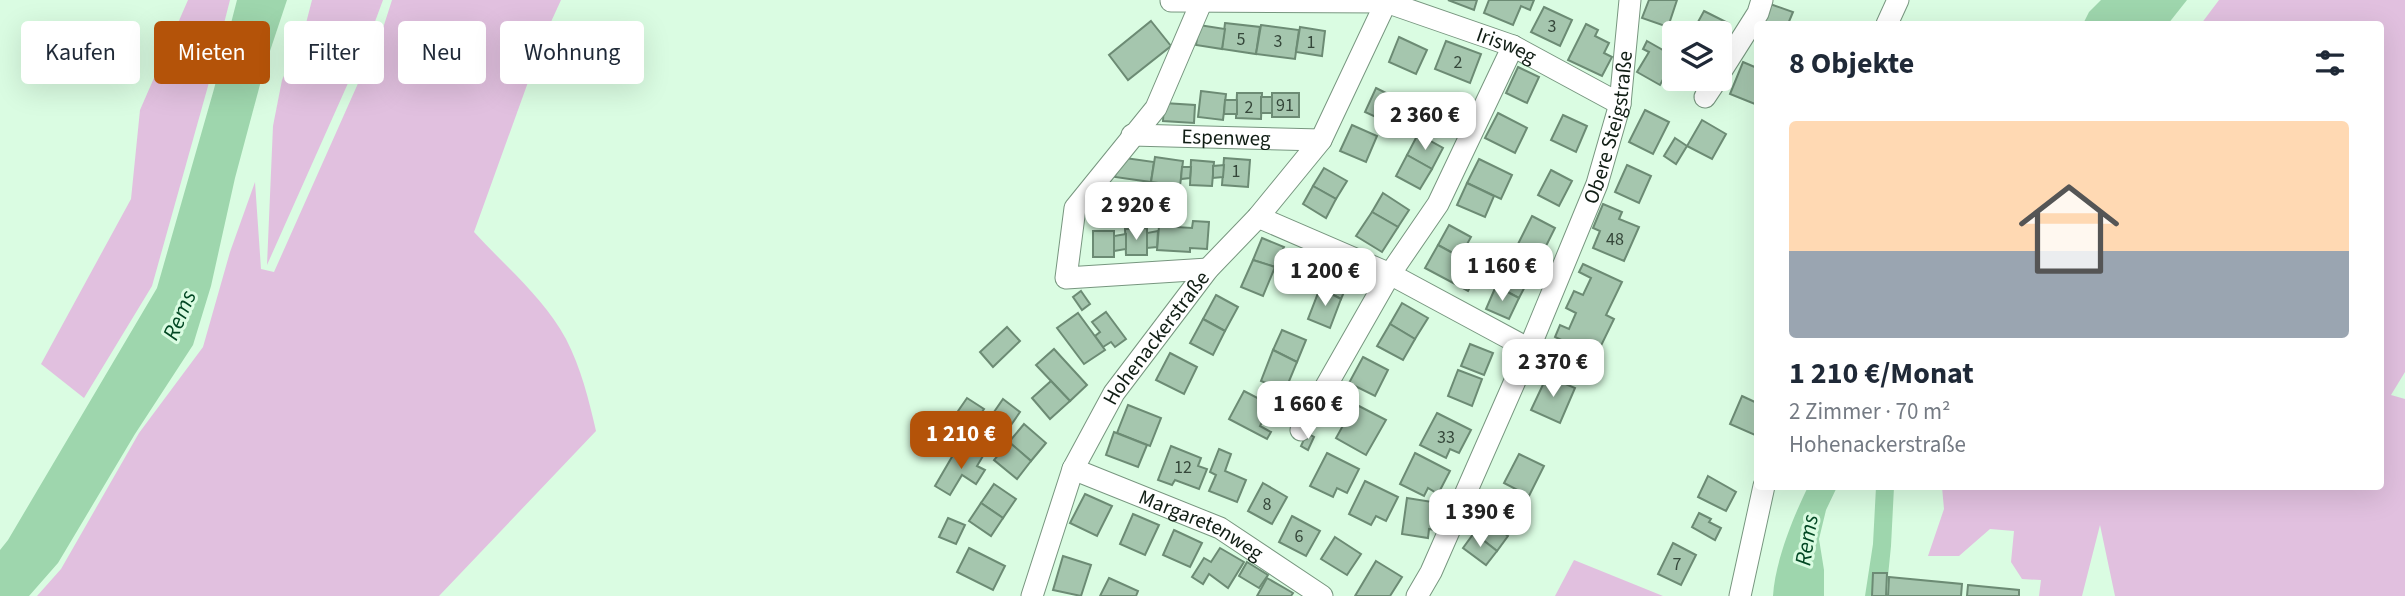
<!DOCTYPE html>
<html lang="de">
<meta charset="utf-8">
<style>
:root{--surface:#fff;--page:#f2f2f3;--text:#1f2937;--muted:#747a83;--line:#e0e1e3;--accent:#b45309}
body{margin:0;font-family:"Source Sans 3",sans-serif;background:var(--page);color:var(--text);height:100vh;display:flex;flex-direction:column;font-size:26px;white-space:nowrap}
*{box-sizing:border-box;margin:0}
p{font-size:23px;color:var(--muted)}
.icon{flex:none;width:38px;height:38px;fill:none;stroke:currentColor;stroke-width:2;stroke-linecap:round;stroke-linejoin:round}
.map{position:relative;flex:1;overflow:hidden}
.panel{position:absolute;left:1754px;top:21px;width:630px;height:469px;display:flex;flex-direction:column;background:var(--surface);border-radius:7px;box-shadow:0 7px 28px #0002}
.panel>*{flex:none}
.banner{position:absolute;left:21px;top:21px;width:665px;height:63px;display:flex;gap:14px}
.tools{position:absolute;left:1662px;top:21px;display:grid;gap:14px}
.tools a{display:grid;place-items:center;width:70px;height:70px;border-radius:7px;background:var(--surface);box-shadow:0 7px 28px #0002;font-size:35px}
.price{position:absolute;translate:-50% -60px;padding:0 16px;border-radius:14px;background:#fff;color:#222;font-size:23px;line-height:46px;filter:drop-shadow(0 2px 4px #0008)}
.price::after{content:'';position:absolute;left:50%;top:42px;width:21px;height:16px;margin-left:-10px;background:inherit;clip-path:polygon(0 0,100% 0,50% 100%)}
.price.selected{background:var(--accent);color:#fff}
ul{padding:0;list-style:none}
li{display:grid;align-content:center;gap:14px;height:371px;padding:0 35px}
li+li{border-top:2px solid var(--line)}
li span{display:grid;place-items:center;height:217px;border-radius:7px;color:#555}
li>.icon{margin-inline-start:auto}
span .icon{width:126px;height:126px;fill:#fffc;stroke-width:1}
li b{font-size:30px}
h2{display:flex;justify-content:space-between;align-items:center;height:84px;padding:0 35px;font-size:30px}
.pill{padding:0 24px;border-radius:7px;background:var(--surface);box-shadow:0 7px 28px #0002;font-size:24px;line-height:63px}
.pill.selected{background:var(--accent);color:#fff}
.map>svg:first-child{display:block}
.green{fill:#e1c0df}
.water{fill:#9ed6ad}
.building{fill:#a5c6ae;stroke:#6c8b74;stroke-width:2}
.lines{fill:none;stroke-linecap:round;stroke-linejoin:round}
.minor-casing{stroke:#77967f;stroke-width:23}
.minor{stroke:#fff;stroke-width:21}
.labels{text-anchor:middle;stroke-width:6;stroke-linejoin:round;paint-order:stroke}
.number-label{font-size:18px;fill:#35473a}
.street-label{font-size:21px;fill:#101d14;stroke:#dafce2}
.water-label{font-size:23px;font-style:italic;fill:#024723;stroke:#dafce2}
</style>
<div class="map">
<svg width="2405" height="596" viewBox="0 0 2405 596">
<rect width="100%" height="100%" fill="#dafce2"/>
<g class="green">
<path d="M188 0H230L208 86 152 286 84 398 41 364 131 199 140 110Z"/>
<path d="M312 0H383L373 27 267 265 273 126 282 80 303 35Z"/>
<path d="M392 0H561L545 35 474 232C505 266 544 298 566 339 581 368 589 400 596 431L439 596H37L61 569 139 433 203 347 230 252 255 182 261 269 274 272 384 25Z"/>
<path d="M2219 0H2405V372L2391 395 2405 399V596H2115L2100 525 2082 596H2039L2041 580 2022 579 2011 562 2014 531 1990 529 1959 556H1928L1944 509 1942 487 2380 486V24H2201Z"/>
<path d="M1574 560 1663 596H1555Z"/>
</g>
<g class="water">
<path d="M237 0H287L265 66 235 178 211 286 193 345 135 434 58 563 29 596H0V550L8 540 157 288 214 89Z"/>
<path d="M2101 0H2187L2168 24H2083L2089 12Z"/>
<path d="M1808 487H1837L1826 510 1819 539 1824 570V596H1773C1775 562 1793 517 1808 487Z"/>
<path d="M1876 487H1894L1891 546 1886 596H1865L1873 544Z"/>
</g>
<g class="building">
<path d="M1448 0H1477L1474 10Z"/>
<path d="M1489 0H1534L1530 10 1521 6 1513 25 1484 13Z"/>
<path d="M1649 0H1677L1668 27 1642 18Z"/>
<path d="M1770 4 1793 12 1788 24H1762Z"/>
<path d="M1544 7 1572 20 1560 46 1531 32Z"/>
<path d="M1704 11 1728 23 1720 39V33H1692Z"/>
<path d="M1151 21 1171 46 1128 80 1109 55Z"/>
<path d="M1225 23 1260 27 1256 54 1222 49Z"/>
<path d="M1586 24 1598 30 1595 36 1609 43 1604 53 1612 57 1602 76 1568 60Z"/>
<path d="M1199 25 1225 29 1222 49 1196 45Z"/>
<path d="M1261 25 1299 30 1295 59 1256 54Z"/>
<path d="M1300 27 1325 31 1322 56 1296 52Z"/>
<path d="M1399 37 1427 50 1416 74 1389 62Z"/>
<path d="M1446 41 1481 54 1470 83 1435 69Z"/>
<path d="M1647 41 1675 57 1660 85 1637 72 1649 52 1643 49Z"/>
<path d="M1743 62 1757 68 1755 104 1730 94Z"/>
<path d="M1518 67 1539 77 1527 103 1506 93Z"/>
<path d="M1376 88 1400 100 1389 123 1365 112Z"/>
<path d="M1201 91 1226 94 1223 120 1198 117Z"/>
<path d="M1237 93H1262L1261 119 1236 118Z"/>
<rect x="1272" y="93" width="27" height="24"/>
<path d="M1442 94 1466 106 1454 132 1429 120Z"/>
<rect x="1261" y="97" width="11" height="16"/>
<path d="M1225 100H1237V114H1224Z"/>
<path d="M1164 103 1195 105 1194 123 1163 121Z"/>
<path d="M1645 110 1669 122 1653 154 1629 142Z"/>
<path d="M1498 113 1527 128 1515 153 1485 138Z"/>
<path d="M1563 115 1587 126 1576 152 1551 140Z"/>
<path d="M1702 120 1726 134 1712 159 1687 146Z"/>
<path d="M1352 125 1377 136 1366 162 1340 151Z"/>
<path d="M1418 134 1443 148 1432 169 1407 155Z"/>
<path d="M1675 138 1687 146 1676 164 1664 156Z"/>
<path d="M1407 155 1432 169 1420 189 1396 176Z"/>
<path d="M1118 157 1154 162 1151 182 1115 177Z"/>
<path d="M1155 157 1183 161 1180 186 1151 182Z"/>
<path d="M1224 158 1250 160 1248 187 1222 185Z"/>
<path d="M1479 159 1512 175 1501 199 1467 183Z"/>
<path d="M1191 160 1214 162 1212 186 1190 185Z"/>
<path d="M1224 165 1223 177 1213 178V166Z"/>
<path d="M1627 165 1651 176 1639 203 1615 192Z"/>
<path d="M1182 167H1191L1190 178 1181 179Z"/>
<path d="M1324 168 1347 181 1336 199 1313 186Z"/>
<path d="M1551 170 1572 181 1559 206 1538 195Z"/>
<path d="M1467 183 1494 196 1485 217 1457 205Z"/>
<path d="M1313 186 1336 199 1326 218 1303 204Z"/>
<path d="M1383 193 1409 210 1398 227 1372 212Z"/>
<path d="M1603 204 1622 212 1619 219 1639 227 1624 261 1593 248 1600 231 1593 228Z"/>
<path d="M1372 212 1398 227 1382 252 1356 236Z"/>
<path d="M1532 216 1555 228 1540 258 1517 246Z"/>
<path d="M1193 221 1209 222 1207 249 1190 248V252L1157 250 1159 226 1192 228Z"/>
<path d="M1449 225 1471 237 1460 257 1438 245Z"/>
<path d="M1147 228V255H1126L1125 229Z"/>
<rect x="1093" y="231" width="21" height="26"/>
<path d="M1158 231 1157 247 1147 248V233Z"/>
<path d="M1126 234V249L1114 251V236Z"/>
<path d="M1262 238 1284 247 1275 267 1253 260Z"/>
<path d="M1438 245 1480 268 1468 291 1425 268Z"/>
<path d="M1302 252 1317 259 1310 275 1295 269Z"/>
<path d="M1253 260 1275 267 1263 296 1241 287Z"/>
<path d="M1507 262 1531 275 1519 298 1496 286Z"/>
<path d="M1583 264 1622 282 1606 315 1614 319 1596 356 1555 337 1560 325 1569 329 1576 313 1566 308 1574 291 1583 295 1591 278 1579 272Z"/>
<path d="M1328 269 1350 278 1341 299 1320 288Z"/>
<path d="M1496 286 1519 298 1509 319 1486 309Z"/>
<path d="M1320 288 1341 299 1330 328 1308 319Z"/>
<path d="M1081 291 1090 304 1082 310 1073 297Z"/>
<path d="M1216 295 1238 307 1225 331 1203 319Z"/>
<path d="M1402 303 1428 318 1415 339 1390 324Z"/>
<path d="M1106 312 1126 339 1115 347 1111 342 1103 347 1095 336 1100 332 1092 322Z"/>
<path d="M1078 313 1105 350 1084 364 1057 328Z"/>
<path d="M1203 319 1225 331 1213 355 1190 343Z"/>
<path d="M1390 324 1415 339 1403 360 1377 346Z"/>
<path d="M1007 327 1020 341 993 367 980 352Z"/>
<path d="M1282 330 1306 340 1297 362 1273 350Z"/>
<path d="M1470 344 1493 353 1484 375 1461 366Z"/>
<path d="M1054 349 1087 385 1070 401 1036 365Z"/>
<path d="M1273 350 1297 362 1285 391 1261 381Z"/>
<path d="M1170 353 1197 367 1184 394 1156 380Z"/>
<path d="M1363 357 1388 370 1375 396 1349 383Z"/>
<path d="M1458 370 1482 379 1472 406 1448 396Z"/>
<path d="M1547 376 1575 388 1560 423 1531 410Z"/>
<path d="M1051 381 1070 401 1050 419 1032 398Z"/>
<path d="M1244 391 1271 405 1260 426 1271 432 1267 439 1229 419Z"/>
<path d="M1742 396 1757 403V430L1755 435 1730 424Z"/>
<path d="M967 398 984 409 971 428 954 417Z"/>
<path d="M1003 399 1020 412 1011 425 994 412Z"/>
<path d="M1355 404 1386 420 1366 455 1336 438Z"/>
<path d="M1128 405 1161 418 1150 446 1117 433Z"/>
<path d="M1437 413 1471 430 1459 453 1450 449 1446 458 1420 445Z"/>
<path d="M1024 424 1046 443 1031 461 1009 442Z"/>
<path d="M1114 432 1147 445 1138 467 1106 455Z"/>
<path d="M1307 433 1314 437 1308 450 1301 446Z"/>
<path d="M1009 442 1031 461 1017 479 994 460Z"/>
<path d="M1171 446 1201 458 1198 466 1207 469 1199 489 1175 480 1172 485 1158 480Z"/>
<path d="M969 449 983 456 977 466 985 470 976 484 962 475 950 495 935 486 956 450 965 456Z"/>
<path d="M1219 449 1231 454 1225 471 1246 480 1237 502 1209 491 1216 475 1210 472Z"/>
<path d="M1327 453 1359 469 1347 493 1337 488 1333 497 1310 486Z"/>
<path d="M1415 453 1450 471 1438 494 1428 488 1424 496 1400 484Z"/>
<path d="M1519 454 1544 466 1529 496 1504 483Z"/>
<path d="M1708 476 1736 492 1726 511 1698 497Z"/>
<path d="M1365 481 1398 497 1386 521 1376 516 1371 525 1349 514Z"/>
<path d="M1263 483 1287 497 1272 524 1248 511Z"/>
<path d="M994 484 1016 499 1003 518 981 503Z"/>
<path d="M1085 494 1112 506 1097 536 1070 523Z"/>
<path d="M1407 498 1445 504 1441 531 1429 529 1428 538 1402 534Z"/>
<path d="M981 503 1003 518 991 536 969 521Z"/>
<path d="M1699 513 1711 519 1709 522 1721 528 1715 540 1692 527Z"/>
<path d="M1133 514 1159 525 1145 555 1120 544Z"/>
<path d="M1292 516 1320 531 1306 556 1279 542Z"/>
<path d="M948 518 965 525 956 544 939 537Z"/>
<path d="M1485 519 1508 536 1497 551 1474 533Z"/>
<path d="M1174 530 1202 543 1190 567 1163 555Z"/>
<path d="M1474 533 1497 551 1486 565 1463 548Z"/>
<path d="M1335 537 1361 554 1347 575 1321 559Z"/>
<path d="M1673 543 1696 555 1681 585 1658 574Z"/>
<path d="M969 548 1005 566 993 590 957 572Z"/>
<path d="M1220 548 1244 562 1228 588 1209 574 1203 584 1192 577 1204 558 1211 562Z"/>
<path d="M1063 556 1091 565 1081 596 1053 590Z"/>
<path d="M1376 561 1402 577 1390 596H1355Z"/>
<path d="M1247 562 1268 575 1259 588 1239 576Z"/>
<path d="M1873 573H1887L1886 596H1872Z"/>
<path d="M1889 577 1962 584 1961 596H1888Z"/>
<path d="M1109 578 1138 591 1136 596H1100Z"/>
<path d="M1267 578 1293 593 1291 596H1257Z"/>
<path d="M1968 585 2019 590V596H1967Z"/>
</g>
<g class="lines">
<g class="minor-casing">
<g id="minor">
<path id="s1" d="M1171 1 1386 2 1513 46 1620 104"/>
<path d="M1201 3 1156 108 1075 208 1066 278 1208 269"/>
<path d="M1887 24 1898 0"/>
<path d="M1720 73 1758 13 1762 0"/>
<path d="M1705 97 1717 79"/>
<path id="s2" d="M1132 135 1321 140"/>
<path d="M1258 217 1390 274 1529 349"/>
<path d="M1301 430 1390 274 1438 204 1513 46"/>
<path id="s3" d="M1073 469 1220 528 1322 596"/>
<path id="s4" d="M1032 596 1073 469 1114 393 1208 269 1258 217 1321 140 1387 0"/>
<path id="s5" d="M1417 596 1431 572 1529 349 1597 184 1620 104 1630 0"/>
<path d="M1740 596 1764 486"/>
</g>
</g>
<use href="#minor" class="minor"/>
</g>
<g class="labels">
<g class="number-label">
<text x="1552" y="32">3</text>
<text x="1241" y="45">5</text>
<text x="1278" y="47">3</text>
<text x="1311" y="48">1</text>
<text x="1458" y="68">2</text>
<text x="1285" y="111">91</text>
<text x="1249" y="113">2</text>
<text x="1236" y="177">1</text>
<text x="1615" y="245">48</text>
<text x="1446" y="443">33</text>
<text x="1183" y="473">12</text>
<text x="1267" y="510">8</text>
<text x="1299" y="542">6</text>
<text x="1677" y="570">7</text>
</g>
<g class="street-label">
<text dy="7" stroke="none"><textPath href="#s1" startOffset="343">Irisweg</textPath></text>
<text dy="7" stroke="none"><textPath href="#s5" startOffset="508">Obere Steigstraße</textPath></text>
<text dy="7" stroke="none"><textPath href="#s2" startOffset="94">Espenweg</textPath></text>
<text dy="7" stroke="none"><textPath href="#s4" startOffset="289">Hohenackerstraße</textPath></text>
<text dy="7" stroke="none"><textPath href="#s3" startOffset="140">Margaretenweg</textPath></text>
</g>
<g class="water-label">
<text transform="translate(179 315) rotate(-67)" y="8">Rems</text>
<text transform="translate(1806 540) rotate(-81)" y="8">Rems</text>
</g>
</g>
</svg>
<div class="tools">
<a><svg class="icon" aria-label="layers" viewBox="0 0 24 24"><path d="M12 4l9 5-9 5-9-5zM3 14l9 5 9-5"/></svg></a>
</div>
<b class="price" style="left:1425px;top:152px">2 360 €</b>
<b class="price" style="left:1136px;top:242px">2 920 €</b>
<b class="price" style="left:1502px;top:303px">1 160 €</b>
<b class="price" style="left:1325px;top:308px">1 200 €</b>
<b class="price" style="left:1553px;top:399px">2 370 €</b>
<b class="price" style="left:1308px;top:441px">1 660 €</b>
<b class="price selected" style="left:961px;top:471px">1 210 €</b>
<b class="price" style="left:1480px;top:549px">1 390 €</b>
<div class="banner">
<a class="pill">Kaufen</a>
<a class="pill selected">Mieten</a>
<a class="pill">Filter</a>
<a class="pill">Neu</a>
<a class="pill">Wohnung</a>
</div>
<section class="panel">
<h2>8 Objekte<svg class="icon" aria-label="filters" viewBox="0 0 24 24"><path d="M4 7h16M4 17h16"/><circle cx="9" cy="7" r="2"/><circle cx="15" cy="17" r="2"/></svg></h2>
<ul>
<li><span style="background:linear-gradient(#ffd9b3 60%,#9aa5b1 0)"><svg class="icon" aria-label="home" viewBox="0 0 24 24"><path d="M3 11l9-7 9 7M6 9v11h12V9"/></svg></span><div><b>1 210 €/Monat</b><p>2 Zimmer · 70 m²</p><p>Hohenackerstraße</p></div></li>
</ul>
</section>
</div>
